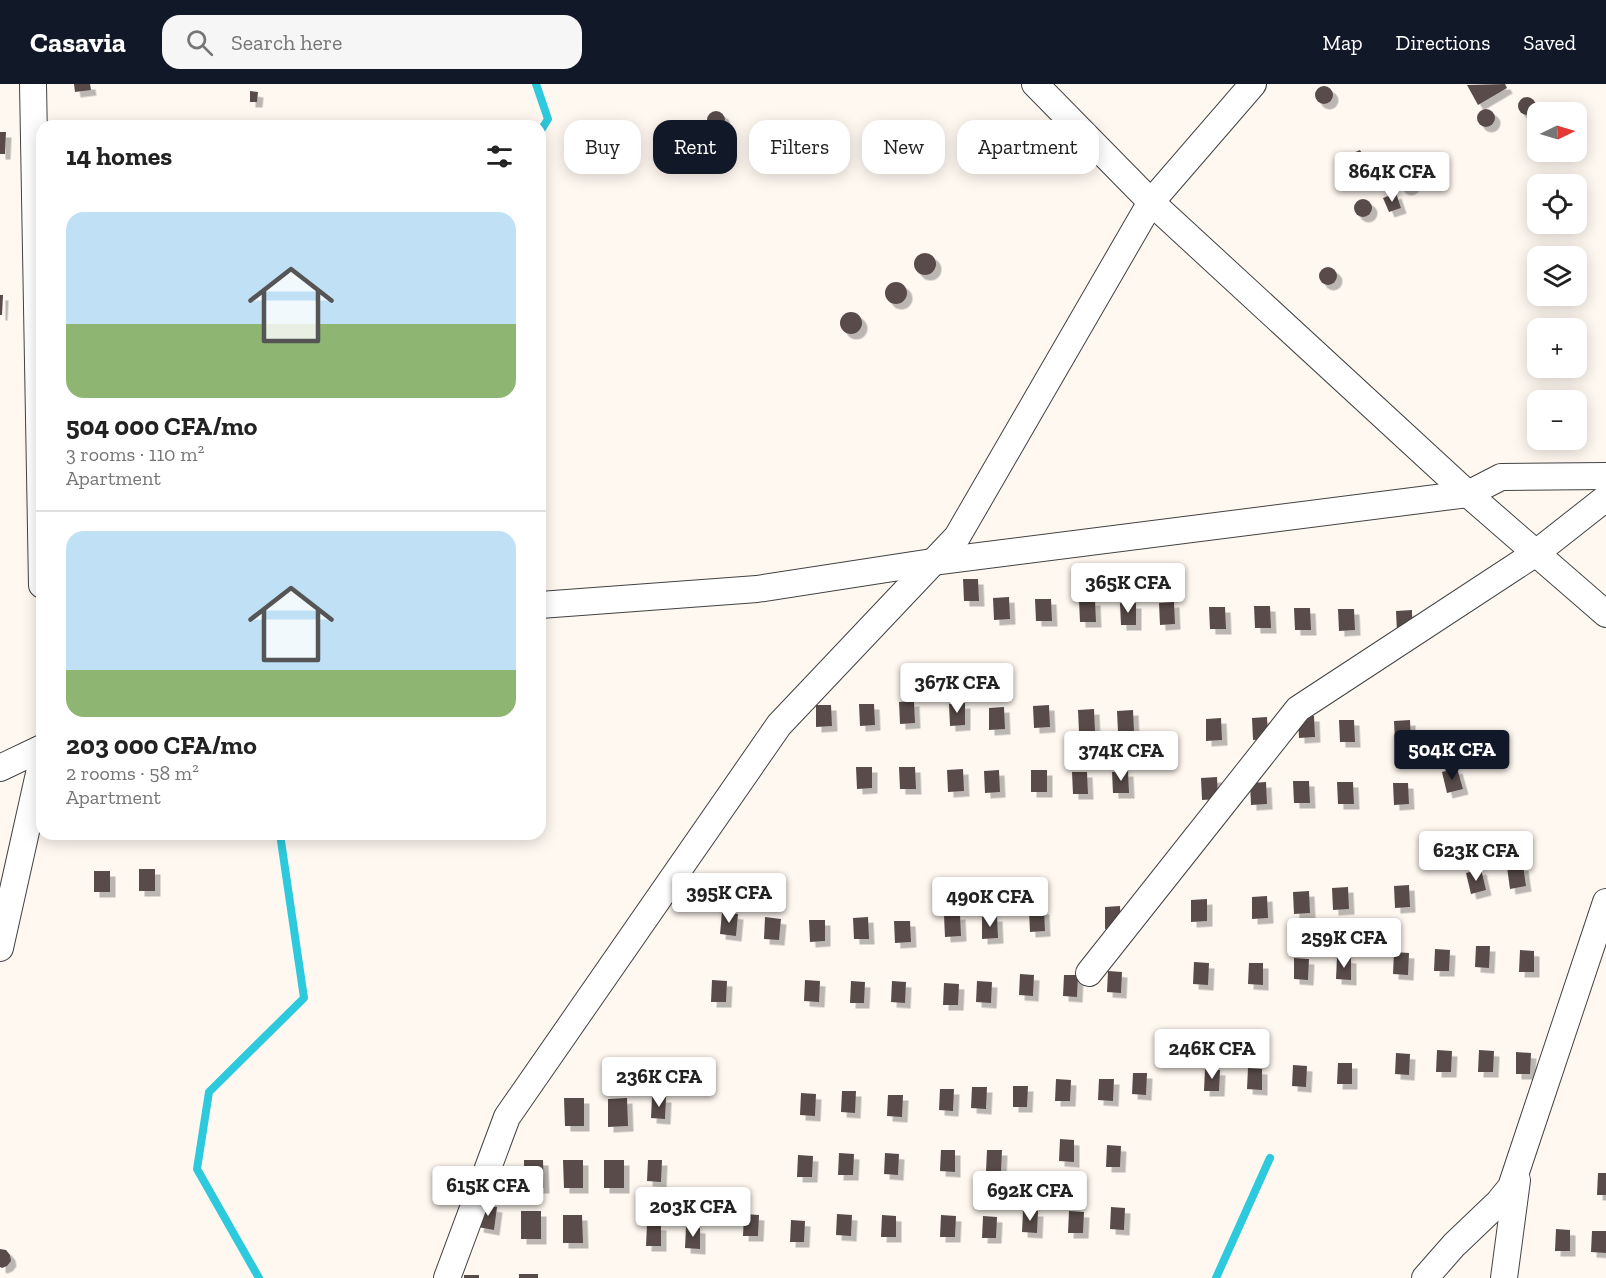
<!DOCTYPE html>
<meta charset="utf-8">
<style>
:root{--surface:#fff;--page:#f6f6f6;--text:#222;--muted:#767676;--line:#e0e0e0;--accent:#111827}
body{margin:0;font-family:"Zilla Slab",serif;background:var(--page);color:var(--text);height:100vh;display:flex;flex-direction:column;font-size:22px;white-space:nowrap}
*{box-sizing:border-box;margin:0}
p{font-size:20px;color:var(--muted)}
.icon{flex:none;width:33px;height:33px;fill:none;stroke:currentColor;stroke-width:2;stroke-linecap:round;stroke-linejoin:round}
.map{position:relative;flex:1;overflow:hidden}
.details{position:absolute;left:36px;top:36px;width:510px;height:720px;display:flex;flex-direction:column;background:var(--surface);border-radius:18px;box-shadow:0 3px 15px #0003}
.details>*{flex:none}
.banner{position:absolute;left:564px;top:36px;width:570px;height:54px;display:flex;gap:12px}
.needle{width:39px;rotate:85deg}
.controls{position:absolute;left:1527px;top:18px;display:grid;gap:12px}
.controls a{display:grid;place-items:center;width:60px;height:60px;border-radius:12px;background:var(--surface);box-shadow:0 3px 15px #0003;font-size:30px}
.price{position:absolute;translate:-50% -51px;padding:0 14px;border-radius:6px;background:#fff;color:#222;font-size:20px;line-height:39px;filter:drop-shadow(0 2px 3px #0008)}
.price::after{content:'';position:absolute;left:50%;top:36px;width:18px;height:14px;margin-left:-9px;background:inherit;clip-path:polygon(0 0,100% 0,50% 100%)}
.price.on{background:var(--accent);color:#fff}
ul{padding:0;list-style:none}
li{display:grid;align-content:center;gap:12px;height:318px;padding:0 30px}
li+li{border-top:2px solid var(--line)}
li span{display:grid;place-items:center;height:186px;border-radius:18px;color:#555}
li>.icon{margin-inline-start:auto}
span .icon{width:108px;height:108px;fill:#fffc;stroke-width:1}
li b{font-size:26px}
h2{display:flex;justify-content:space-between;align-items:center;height:72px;padding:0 30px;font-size:26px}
.pill{padding:0 21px;border-radius:18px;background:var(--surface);box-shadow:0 3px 15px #0003;font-size:21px;line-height:54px}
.pill.on{background:var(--accent);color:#fff}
header{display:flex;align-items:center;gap:36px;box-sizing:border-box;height:84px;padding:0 30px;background:var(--accent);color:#fff}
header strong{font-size:28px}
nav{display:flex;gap:33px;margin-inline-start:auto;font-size:21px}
.search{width:420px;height:54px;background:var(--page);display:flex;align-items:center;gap:15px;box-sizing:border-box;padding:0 21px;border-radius:18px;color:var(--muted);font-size:22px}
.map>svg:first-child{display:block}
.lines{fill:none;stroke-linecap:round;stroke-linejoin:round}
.stream{stroke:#2dc9dc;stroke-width:8}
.building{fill:#594b4a;filter:url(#shadow)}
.street-casing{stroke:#424242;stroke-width:28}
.street{stroke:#fff;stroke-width:26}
</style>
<header>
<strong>Casavia</strong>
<div class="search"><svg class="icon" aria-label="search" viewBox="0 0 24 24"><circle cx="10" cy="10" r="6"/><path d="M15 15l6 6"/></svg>Search here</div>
<nav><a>Map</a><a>Directions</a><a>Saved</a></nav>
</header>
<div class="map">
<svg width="1606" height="1194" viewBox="0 0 1606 1194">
<defs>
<filter id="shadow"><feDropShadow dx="5.5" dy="5.5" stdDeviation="0" flood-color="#0004"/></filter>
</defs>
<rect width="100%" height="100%" fill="#fff8f1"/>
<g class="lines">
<g class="stream">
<path d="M536 0 548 35 540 48"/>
<path d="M259 1194 197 1085 209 1008 304 914 280 750"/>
<path d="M1216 1194 1270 1074"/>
</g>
</g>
<g class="building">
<path d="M74 0H90L91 6 75 8Z"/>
<path d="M1505 0 1507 4 1478 21 1467 1Z"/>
<circle cx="1324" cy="11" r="9"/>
<path d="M250 7 258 8 257 18H250Z"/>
<circle cx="1527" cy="22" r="9"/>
<circle cx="1486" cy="34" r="9"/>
<circle cx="716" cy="36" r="9"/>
<path d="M217 36 218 42H202V38Z"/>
<path d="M174 39 175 42H158V41Z"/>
<path d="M0 48H6L5 70H0Z"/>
<path d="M1360 66 1367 78 1353 85 1346 72Z"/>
<circle cx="1406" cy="97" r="9"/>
<path d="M1396 109 1401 124 1389 128 1383 114Z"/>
<circle cx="1363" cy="124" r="9"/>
<circle cx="925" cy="180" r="11"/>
<circle cx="1328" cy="192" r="9"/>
<circle cx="896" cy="209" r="11"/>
<path d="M0 211H3L2 231H0Z"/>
<circle cx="851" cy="239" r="11"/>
<path d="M963 495H978L979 517H964Z"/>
<path d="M1009 513 1010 535 994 536 993 514Z"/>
<path d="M1035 515H1051L1052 537H1036Z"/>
<path d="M1079 516H1095L1096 538H1080Z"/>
<path d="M1174 518 1175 540 1160 541 1159 519Z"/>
<path d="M1120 519H1136V541H1121Z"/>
<path d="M1254 522H1270L1271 544H1255Z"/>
<path d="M1209 523H1225L1226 545H1210Z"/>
<path d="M1294 524H1310L1311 546H1295Z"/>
<path d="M1338 525H1354L1355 546 1339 547Z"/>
<path d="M1412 526V548H1397L1396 527Z"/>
<path d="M914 617 915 639 900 640 899 618Z"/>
<path d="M965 619V641L950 642 949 620Z"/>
<path d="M859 620H874L875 641 860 642Z"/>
<path d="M816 621H831L832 642 816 643Z"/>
<path d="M1049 621 1050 643 1034 644 1033 622Z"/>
<path d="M1004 623 1005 645 989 646V624Z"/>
<path d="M1094 625 1095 647 1079 648 1078 626Z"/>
<path d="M1133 626 1134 647 1118 648 1117 627Z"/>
<path d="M1298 632H1314L1315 653 1299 654Z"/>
<path d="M1267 633 1268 655 1253 656 1252 634Z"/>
<path d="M1221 634 1222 656 1206 657V635Z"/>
<path d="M1339 636H1354L1355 658H1340Z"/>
<path d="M1410 636 1411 658 1395 659 1394 637Z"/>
<path d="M856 683H872V704L857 705Z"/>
<path d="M899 683H915L916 705H900Z"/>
<path d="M1457 684 1463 705 1447 709 1442 688Z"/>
<path d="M963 685 964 707 948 708 947 686Z"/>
<path d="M999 686 1000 708 985 709 984 687Z"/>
<rect x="1031" y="686" width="16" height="22"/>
<path d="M1128 687 1129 709H1113L1112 688Z"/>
<path d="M1072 688H1087L1088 710H1073Z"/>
<path d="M1217 693 1218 715 1202 716 1201 694Z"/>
<path d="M1293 697H1309L1310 719H1294Z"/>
<path d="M1266 698 1267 720 1251 721 1250 699Z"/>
<path d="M1337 698H1353L1354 720H1338Z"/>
<path d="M1393 699H1408L1409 720 1394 721Z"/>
<path d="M1523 781 1526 802 1510 805 1507 783Z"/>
<rect x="139" y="785" width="16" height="22"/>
<path d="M1481 785 1486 806 1471 810 1466 789Z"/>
<rect x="94" y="787" width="16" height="21"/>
<path d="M1409 801 1410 823 1395 824 1394 802Z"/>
<path d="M1348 803 1349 825 1333 826 1332 804Z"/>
<path d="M1309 807 1310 829 1294 830 1293 808Z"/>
<path d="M1267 812 1268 834 1252 835V813Z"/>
<path d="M1207 815V837L1191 838V816Z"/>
<path d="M1120 822 1121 844 1105 845V823Z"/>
<path d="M1044 825 1045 847 1030 848 1029 826Z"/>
<path d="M722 828 738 830 736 852 720 850Z"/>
<path d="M960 830 961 852 945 853 944 831Z"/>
<path d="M997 832 998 854 982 855V833Z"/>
<path d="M765 833 781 835 779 856 764 855Z"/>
<path d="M868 833 869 855H854L853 834Z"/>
<path d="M809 836H825V857L810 858Z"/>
<path d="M894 837H910L911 858 895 859Z"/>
<path d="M1476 862H1490L1489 884 1475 883Z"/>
<path d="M1435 865 1450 866 1449 887H1434Z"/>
<path d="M1520 866 1534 867V888H1519Z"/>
<path d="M1394 868 1409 869 1408 891 1393 890Z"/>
<path d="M1337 873 1351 874V896L1336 895Z"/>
<path d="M1294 874 1309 875 1308 896 1294 895Z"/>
<path d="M1194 878 1209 879 1208 901 1193 900Z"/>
<path d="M1249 879H1263V901L1248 900Z"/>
<path d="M1108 887 1122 888 1121 909 1107 908Z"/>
<path d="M1020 890 1034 891 1033 912 1019 911Z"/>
<path d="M1064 891H1078L1077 913 1063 912Z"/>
<path d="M712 896 727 897 726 918H711Z"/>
<path d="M805 896 820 897 819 918 804 917Z"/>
<path d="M851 897 865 898 864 919H850Z"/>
<path d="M892 897 906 898 905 919 891 918Z"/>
<path d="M977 897 992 898 991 919 976 918Z"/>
<path d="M944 899 959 900 958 921H943Z"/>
<path d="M1437 966 1452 967 1451 988H1436Z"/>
<path d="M1479 966 1494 967 1493 988H1478Z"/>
<path d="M1516 968 1531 969 1530 990H1516Z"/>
<path d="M1396 969 1410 970 1409 991 1395 990Z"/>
<path d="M1338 979H1352V1000H1337Z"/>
<path d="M1293 981 1307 982 1306 1003 1292 1002Z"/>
<path d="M1248 984 1262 985V1006L1247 1005Z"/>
<path d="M1205 985 1220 986 1219 1007H1204Z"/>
<path d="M1133 989H1147L1146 1011 1132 1010Z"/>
<path d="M1056 995 1071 996 1070 1017H1055Z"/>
<path d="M1099 995H1114L1113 1017 1098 1016Z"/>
<path d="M1013 1002H1028L1027 1023H1013Z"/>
<path d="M972 1003H987L986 1025 971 1024Z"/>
<path d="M940 1005H954L953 1027 939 1026Z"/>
<path d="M842 1007H856L855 1029 841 1028Z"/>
<path d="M801 1009 816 1010 815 1032 800 1031Z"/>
<path d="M888 1011H903L902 1033 887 1032Z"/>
<path d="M652 1013H666L665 1035 651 1034Z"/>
<path d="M564 1014H584V1042H565Z"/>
<path d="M627 1014 628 1042 608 1043V1015Z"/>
<path d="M1060 1055 1074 1056V1078L1059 1077Z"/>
<path d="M1107 1061 1121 1062 1120 1083H1106Z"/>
<path d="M941 1066H955V1088L940 1087Z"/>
<path d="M987 1066H1002L1001 1088 986 1087Z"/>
<path d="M839 1069 854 1070 853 1091H838Z"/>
<path d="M885 1069 899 1070 898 1091 884 1090Z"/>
<path d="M798 1071 813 1072 812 1093H797Z"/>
<path d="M524 1076H543L544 1104H524Z"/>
<path d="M563 1076H583V1104H564Z"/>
<rect x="604" y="1076" width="20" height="28"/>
<path d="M648 1076H662L661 1098 647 1097Z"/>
<path d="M1598 1089H1606V1111H1597Z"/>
<path d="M481 1121 497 1123 494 1146 478 1143Z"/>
<path d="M1111 1123 1125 1124 1124 1146 1110 1145Z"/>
<rect x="521" y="1127" width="20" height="28"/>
<path d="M1023 1127H1038L1037 1149 1022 1148Z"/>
<path d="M1069 1127 1084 1128 1083 1149H1068Z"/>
<path d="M744 1130 759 1131 758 1152H743Z"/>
<path d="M837 1130 852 1131 851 1152 836 1151Z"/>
<path d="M563 1131H582L583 1159H563Z"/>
<path d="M882 1131 896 1132V1153H881Z"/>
<path d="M941 1131 956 1132 955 1153H940Z"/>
<path d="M983 1132 997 1133 996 1154H982Z"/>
<path d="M791 1136 805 1137 804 1158H790Z"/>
<path d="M647 1140 661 1141V1162H646Z"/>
<path d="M686 1143 700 1144V1165L685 1164Z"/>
<path d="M1556 1145 1570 1146V1167H1555Z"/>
<path d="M1592 1147H1606V1169L1591 1168Z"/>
<path d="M0 1165 6 1166 10 1171 11 1177 7 1182 2 1184 0 1183Z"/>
<rect x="519" y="1190" width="19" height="4"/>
<rect x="464" y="1191" width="15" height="3"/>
</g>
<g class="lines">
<g class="street-casing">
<g id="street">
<path d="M33 0 42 501"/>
<path d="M1035 0 1151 118 1468 410 1606 530"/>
<path d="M540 521 757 505 932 478 1468 410 1501 393 1606 392"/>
<path d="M0 684 42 664"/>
<path d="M0 864 42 676"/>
<path d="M1089 889 1298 625 1536 469 1606 414"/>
<path d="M447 1194 507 1033 779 641 957 453 1151 118 1253 0"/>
<path d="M1425 1194 1454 1161 1498 1119 1511 1103 1606 818"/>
<path d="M1504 1194 1517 1096"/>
</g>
</g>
<use href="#street" class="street"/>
</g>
</svg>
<div class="controls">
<a><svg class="needle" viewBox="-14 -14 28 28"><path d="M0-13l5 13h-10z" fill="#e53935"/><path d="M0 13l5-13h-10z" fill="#767676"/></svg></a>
<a><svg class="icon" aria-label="locate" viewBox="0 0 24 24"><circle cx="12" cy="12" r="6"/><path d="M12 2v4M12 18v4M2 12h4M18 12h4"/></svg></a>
<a><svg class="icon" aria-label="layers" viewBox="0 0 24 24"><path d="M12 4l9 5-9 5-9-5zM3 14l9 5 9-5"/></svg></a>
<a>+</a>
<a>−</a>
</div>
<b class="price" style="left:1392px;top:119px">864K CFA</b>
<b class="price" style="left:1128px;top:530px">365K CFA</b>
<b class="price" style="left:957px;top:630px">367K CFA</b>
<b class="price on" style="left:1452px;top:697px">504K CFA</b>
<b class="price" style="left:1121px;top:698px">374K CFA</b>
<b class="price" style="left:1476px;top:798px">623K CFA</b>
<b class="price" style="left:729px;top:840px">395K CFA</b>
<b class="price" style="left:990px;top:844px">490K CFA</b>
<b class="price" style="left:1344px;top:885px">259K CFA</b>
<b class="price" style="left:1212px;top:996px">246K CFA</b>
<b class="price" style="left:659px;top:1024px">236K CFA</b>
<b class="price" style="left:488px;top:1133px">615K CFA</b>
<b class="price" style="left:1030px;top:1138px">692K CFA</b>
<b class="price" style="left:693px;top:1154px">203K CFA</b>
<div class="banner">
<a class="pill">Buy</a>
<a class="pill on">Rent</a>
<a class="pill">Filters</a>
<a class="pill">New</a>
<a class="pill">Apartment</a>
</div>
<section class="details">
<h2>14 homes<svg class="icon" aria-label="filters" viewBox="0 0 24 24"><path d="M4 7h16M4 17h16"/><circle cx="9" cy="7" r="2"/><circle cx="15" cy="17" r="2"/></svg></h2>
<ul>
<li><span style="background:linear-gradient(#bfe0f5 60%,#8fb573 0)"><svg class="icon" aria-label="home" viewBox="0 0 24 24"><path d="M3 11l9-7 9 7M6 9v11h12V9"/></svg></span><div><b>504 000 CFA/mo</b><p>3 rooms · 110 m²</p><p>Apartment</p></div></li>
<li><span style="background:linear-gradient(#bfe0f5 75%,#8fb573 0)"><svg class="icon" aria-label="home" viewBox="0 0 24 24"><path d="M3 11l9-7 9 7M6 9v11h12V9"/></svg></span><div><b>203 000 CFA/mo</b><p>2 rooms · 58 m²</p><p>Apartment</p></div></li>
</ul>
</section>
</div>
